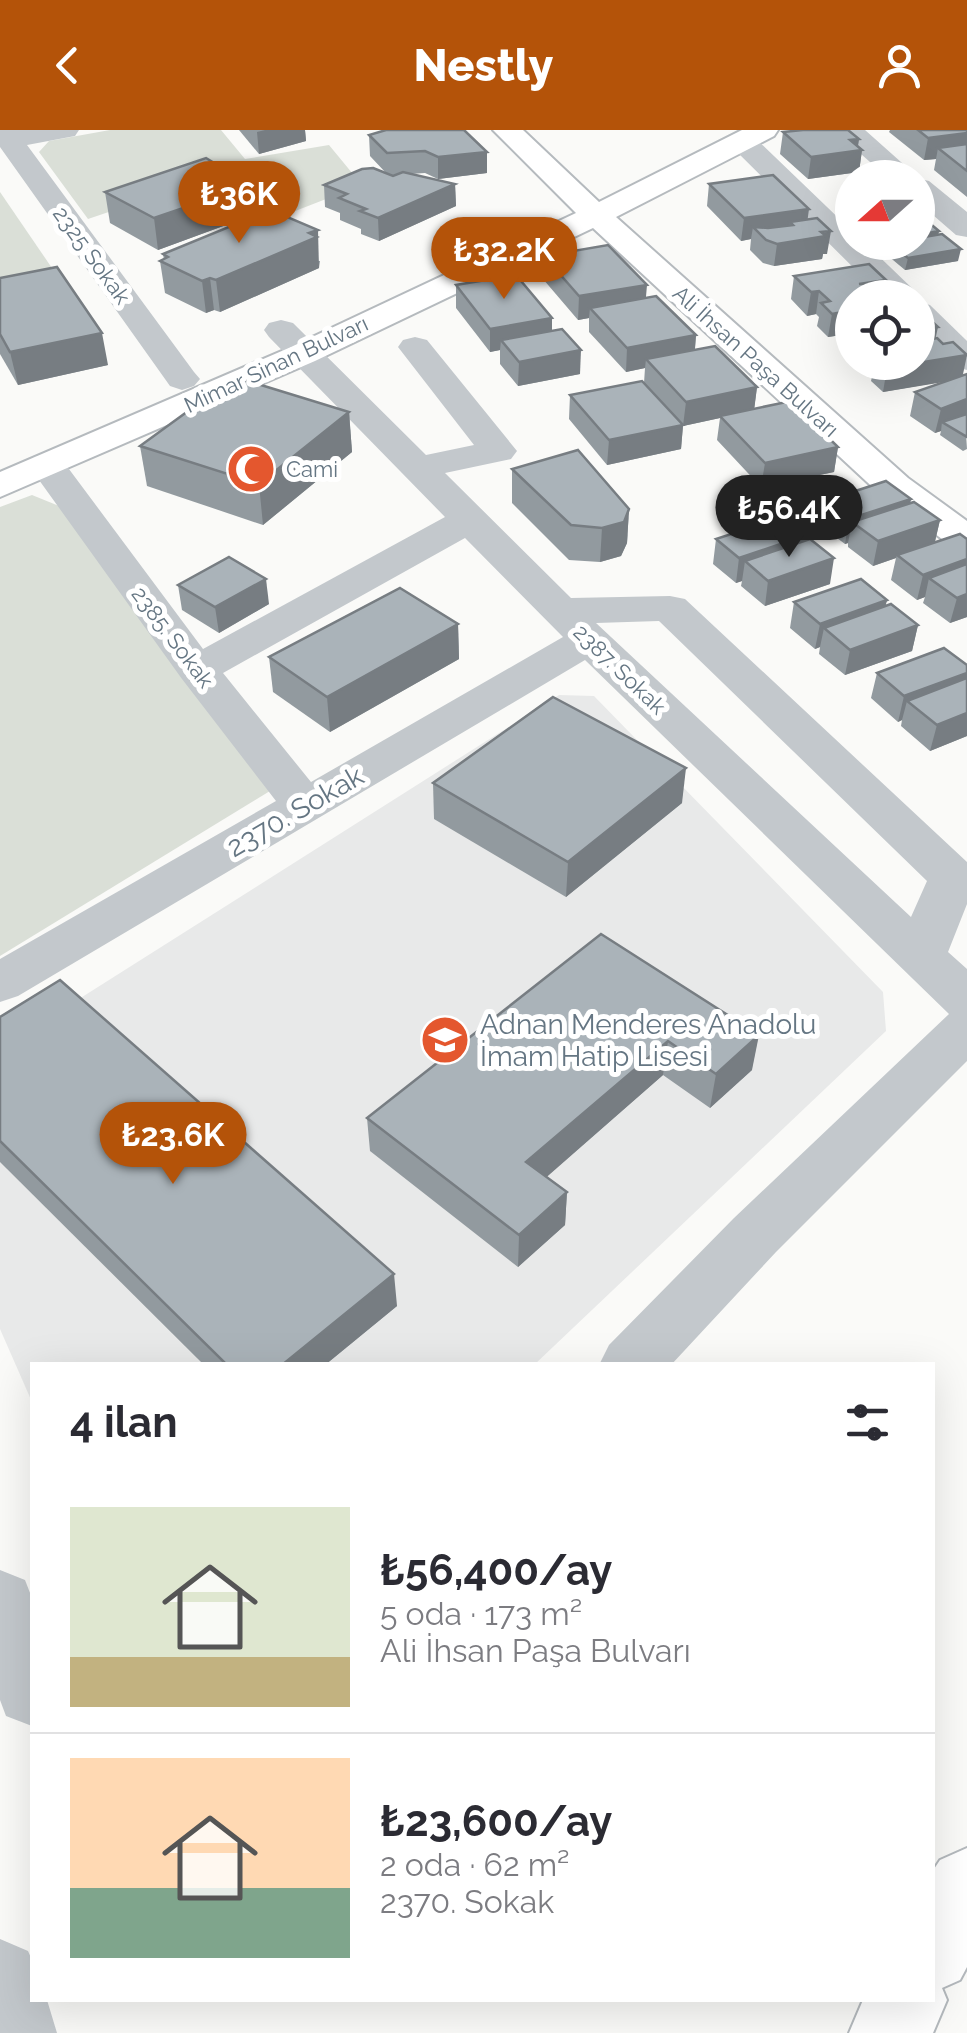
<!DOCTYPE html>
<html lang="tr">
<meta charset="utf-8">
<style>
:root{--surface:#fff;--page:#f2f2f3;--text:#2b2b33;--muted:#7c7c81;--line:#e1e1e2;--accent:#b45309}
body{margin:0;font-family:Raleway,sans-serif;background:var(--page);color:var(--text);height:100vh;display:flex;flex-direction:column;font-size:38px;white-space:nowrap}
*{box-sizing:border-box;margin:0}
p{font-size:32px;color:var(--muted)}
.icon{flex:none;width:55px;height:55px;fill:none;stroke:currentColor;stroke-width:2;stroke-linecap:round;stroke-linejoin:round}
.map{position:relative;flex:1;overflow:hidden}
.sheet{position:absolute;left:30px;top:1232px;width:905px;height:640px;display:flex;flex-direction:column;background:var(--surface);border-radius:0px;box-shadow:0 10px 40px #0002}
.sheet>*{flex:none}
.needle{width:65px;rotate:249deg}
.buttons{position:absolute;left:835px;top:30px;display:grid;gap:20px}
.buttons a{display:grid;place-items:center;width:100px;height:100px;border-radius:50%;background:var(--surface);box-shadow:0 10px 40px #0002;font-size:50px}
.price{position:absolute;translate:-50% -85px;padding:0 22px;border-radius:35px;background:var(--accent);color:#fff;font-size:32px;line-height:65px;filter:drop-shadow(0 2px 5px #0008)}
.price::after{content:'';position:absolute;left:50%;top:60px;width:30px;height:22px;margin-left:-15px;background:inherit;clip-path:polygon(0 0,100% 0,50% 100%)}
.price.active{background:#222;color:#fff}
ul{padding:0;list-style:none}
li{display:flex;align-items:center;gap:30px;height:250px;padding:0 40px}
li+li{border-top:2px solid var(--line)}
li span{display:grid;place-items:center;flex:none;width:280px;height:200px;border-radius:0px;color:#555}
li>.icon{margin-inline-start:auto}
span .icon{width:120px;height:120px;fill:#fffc;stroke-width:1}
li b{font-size:42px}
h2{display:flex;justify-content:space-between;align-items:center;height:120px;padding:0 40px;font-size:42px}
header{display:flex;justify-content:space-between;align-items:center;height:130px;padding:0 40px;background:var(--accent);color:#fff;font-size:45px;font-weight:800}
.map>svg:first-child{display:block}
.built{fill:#e8e9e9}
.green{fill:#dadfd7}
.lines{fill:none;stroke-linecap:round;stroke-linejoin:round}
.major-casing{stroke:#b5babe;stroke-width:4}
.highway-casing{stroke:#b4b9bd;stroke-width:4}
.minor{fill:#c3c8cc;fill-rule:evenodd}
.major{fill:#fff;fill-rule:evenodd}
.highway{fill:#fff;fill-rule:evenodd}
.wall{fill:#929a9f}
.shaded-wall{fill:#777d82}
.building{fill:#aab3b9;stroke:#777d82;stroke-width:2.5}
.labels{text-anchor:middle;stroke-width:10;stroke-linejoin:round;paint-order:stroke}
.far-street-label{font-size:22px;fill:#657683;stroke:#fff}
.far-poi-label{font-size:22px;fill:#657683;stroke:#fff;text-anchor:start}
.street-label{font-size:28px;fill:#657683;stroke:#fff}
.poi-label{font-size:28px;fill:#657683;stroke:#fff;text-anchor:start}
</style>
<header><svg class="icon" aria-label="back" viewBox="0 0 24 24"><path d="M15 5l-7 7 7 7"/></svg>Nestly<svg class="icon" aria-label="person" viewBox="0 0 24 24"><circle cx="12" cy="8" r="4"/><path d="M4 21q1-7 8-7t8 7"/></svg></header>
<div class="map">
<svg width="967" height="1903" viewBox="0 0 967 1903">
<rect width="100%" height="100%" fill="#fafaf8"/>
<path class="built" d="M559 565 594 566 883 862 886 901 534 1235H32V1272L0 1199V919Z"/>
<g class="green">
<path d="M110 0H221L245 29 329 15 362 55 285 85 224 43 88 89 39 22 49 11Z"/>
<path d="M0 62 54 141 0 167Z"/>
<path d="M32 365 64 378 270 661 0 826V377Z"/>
</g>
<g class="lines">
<g class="major-casing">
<path id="major" d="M493 0H523L599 72 742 0H778L774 6 616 87 908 348 967 391V421L953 417 880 364 593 98 315 231 0 367V342L291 217 576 83Z"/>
</g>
<g class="highway-casing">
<path id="highway" d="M967 1718V1837L960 1850 942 1858 947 1870 933 1903H849L863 1870H932V1742L940 1730Z"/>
</g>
<g class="minor">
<path d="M0 0H79L75 6 27 15 194 242 200 249 194 256 182 260 170 256 0 17Z"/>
<path d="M834 0H865L920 49 929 51 967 82V107L956 105 918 72V48H888Z"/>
<path d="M742 2 752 5 852 101V112H864L915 161 919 168 918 171V168H884L732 17 728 11 732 5Z"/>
<path d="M918 172 930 175 967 211V240L955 237 918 200Z"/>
<path d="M281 190 293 193 426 325 474 315 398 217 403 210 415 207 427 210 517 321 511 329 445 343 571 468 670 466 685 469 967 732V774L948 822 967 839V931L776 1122 671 1235H599L609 1215 734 1088 949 884 585 530 18 866 0 872V829L276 671 182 549 34 343 28 335 34 327 47 324 60 327 203 519 445 387 269 207 264 200 269 193ZM465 408 563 507 311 652 223 543ZM659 491 927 751 911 787 596 493Z"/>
<path d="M0 1440 25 1450 32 1468V1596L6 1586 0 1570Z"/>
<path d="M0 1809 28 1821 32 1830V1870H47L57 1903H0Z"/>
</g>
<use href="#major" class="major"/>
<use href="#highway" class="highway"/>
</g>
<g class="wall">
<path d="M239 0H305L306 11 259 24Z"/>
<path d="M890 0H967V67L934 40 936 29 924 30 889 2Z"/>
<path d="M783 2 859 9 858 16 862 20 859 42 808 49 780 24Z"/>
<path d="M369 5 487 22V43L438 49 425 43 410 44 455 54 456 76 379 111 361 104V99L340 90V83L325 77 324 55 386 43 370 26Z"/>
<path d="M215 38 232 53 242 58 245 88 158 120 110 93 105 62Z"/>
<path d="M709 54 808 89 827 124H823L822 129 774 136 763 133 750 120 751 109 741 111 707 76Z"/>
<path d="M939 101 938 105 958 131 905 140 887 125 888 122H884L873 112H918Z"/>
<path d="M163 124 320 131 319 138 220 182 214 180 206 183 165 163 160 131 164 130Z"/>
<path d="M544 126 646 168 696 205 695 219 757 257 754 279 838 317 834 342 761 357 717 310 720 288 683 296 681 319 607 335 569 289 570 265 644 253 645 238 626 242 589 202V188L578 190 543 149Z"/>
<path d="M794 146 852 168V229L845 222 848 204 828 207 817 196 819 187 816 184 807 186 791 169Z"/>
<path d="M0 148 108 235 18 255 0 224Z"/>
<path d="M456 155 552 188V201L580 244 518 256 500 234V220L490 222 456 178Z"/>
<path d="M936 209 962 246 967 319 963 321 940 305 941 301 935 303 910 286 915 262 946 251 883 262 871 251 874 238 869 239 864 233 857 234 856 232H918Z"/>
<path d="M349 282 352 322 263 395 147 356 140 316Z"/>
<path d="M512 339 629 379 627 413 621 426 600 432 569 430 512 373Z"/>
<path d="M911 369 910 373 940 390 935 412 967 409V487L950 493 923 473 925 467 917 470 891 450 896 428 873 436 848 417V413L845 414 821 396 825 371Z"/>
<path d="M804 406 803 411 830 454 765 476 741 456 742 451 736 453 713 434 716 409Z"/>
<path d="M178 455 269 474 219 503 182 480Z"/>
<path d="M887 470 885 476 918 495 912 521 845 545 819 524 820 517 815 519 790 498 794 472Z"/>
<path d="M458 494 459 529 330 602 273 562 269 527Z"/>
<path d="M967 535V606L930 621 901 596 902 590 898 592 871 568 877 543Z"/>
<path d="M433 653 682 673 566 767 434 689Z"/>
<path d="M601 804 752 940 710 978 663 945 546 1047 567 1062 565 1095 518 1137 370 1021 367 988Z"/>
<path d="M0 887 397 1176 325 1235H204L0 1032Z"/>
</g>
<g class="shaded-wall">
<path d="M265 0H305L306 11 259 24 257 2Z"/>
<path d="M967 3V24L938 18 936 29 924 30 928 8Z"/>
<path d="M859 9 857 21 862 20 859 42 808 49 811 27 850 10Z"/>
<path d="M487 22V43L438 49V27Z"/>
<path d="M231 46 233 61 242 58 245 88 158 120 154 88Z"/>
<path d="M455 54 456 76 379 111 378 88Z"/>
<path d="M809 79 806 101 790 92 789 104 753 97 751 109 741 111 744 88Z"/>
<path d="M318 100 319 138 220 182 216 150Z"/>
<path d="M831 101 827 124H823L822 129 774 136 777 114Z"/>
<path d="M939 101 936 113H889L888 122H884L886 112H918V105Z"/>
<path d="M961 119 958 131 905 140 908 128Z"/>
<path d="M210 148 214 180 206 183 202 151Z"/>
<path d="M886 150 883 168 859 154Z"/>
<path d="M647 155 645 178H590L589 188 578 190 579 166Z"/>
<path d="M819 161 816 184 807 186 811 162Z"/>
<path d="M852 180V202L849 198 848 204 828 207 832 184Z"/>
<path d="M552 188V212L501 210 500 220 490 222V199Z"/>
<path d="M938 197 933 220 918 230V207L926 198Z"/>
<path d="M102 203 108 235 18 255 10 222Z"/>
<path d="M696 205 694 229H646L645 238 626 242 627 218Z"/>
<path d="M581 220 580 244 518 256 519 232Z"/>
<path d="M967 225 962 249 883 262 887 238Z"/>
<path d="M757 257 754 281 720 286V288L683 296 686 272Z"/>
<path d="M967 269V292H942L941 301 935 303 941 279Z"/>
<path d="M349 282 352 322 263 395 259 354Z"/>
<path d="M683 295 681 319 607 335 609 310Z"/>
<path d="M838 317 834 342 761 357 765 333Z"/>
<path d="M911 369 906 394 852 392 848 413 845 414 849 389Z"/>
<path d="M629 379 627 413 621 426 600 432 602 398Z"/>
<path d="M940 390 934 415 897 425 896 428 873 436 878 411Z"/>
<path d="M804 406 800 431H745L742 451 736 453 739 428Z"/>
<path d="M834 428 830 454 765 476 768 451Z"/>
<path d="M967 429V452L929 448 925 467 917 470 923 445Z"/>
<path d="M266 449 269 474 219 503 215 477Z"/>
<path d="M967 464V487L950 493 957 468Z"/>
<path d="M887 470 881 495 824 498 820 517 815 519 820 494Z"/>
<path d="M458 494 459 529 330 602 327 567Z"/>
<path d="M918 495 912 521 845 545 850 520Z"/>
<path d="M967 543V563L907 571 902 590 898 592 904 566Z"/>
<path d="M967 583V606L930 621 937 595Z"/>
<path d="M686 638 682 673 566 767 568 732Z"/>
<path d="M759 905 752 940 710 978 716 944Z"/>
<path d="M668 911 663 945 525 1066 526 1032Z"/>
<path d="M567 1062 565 1095 518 1137 519 1105Z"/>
<path d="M394 1144 397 1176 325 1235H282Z"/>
</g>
<g class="building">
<path d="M386 0H464L487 22 438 27 425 21 387 23 369 5Z"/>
<path d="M803 0H848L859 9 850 10 862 20 811 27 783 2Z"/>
<path d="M918 0H967V3L928 8Z"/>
<path d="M967 14V41L938 18Z"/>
<path d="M206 28 214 33 208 35 231 46 224 49 242 58 154 88 105 62Z"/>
<path d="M373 38 393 46 403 42 455 54 378 88 360 81 366 79 339 68 347 64 324 55 362 39Z"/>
<path d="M773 45 809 79 744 88 709 54Z"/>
<path d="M263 83 269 86 278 83 318 100 309 103 317 107 216 150 210 148 202 151 160 131 168 127 163 124Z"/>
<path d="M921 86 939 101 918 105V87Z"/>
<path d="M817 88 831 101 821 102 826 106 777 114 766 110 753 97 768 98 793 95 790 92Z"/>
<path d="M942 104 961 119 908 128 889 113 918 112V108Z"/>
<path d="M608 115 647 155 579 166 544 126Z"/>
<path d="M869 134 886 150 859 154 878 153 886 161 896 159 904 168H852V180L832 184 821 173 830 171 819 161 811 162 794 146Z"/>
<path d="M57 137 102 203 10 222 0 204V148Z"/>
<path d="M516 145 552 188 490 199 456 155Z"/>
<path d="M656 166 696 205 627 218 590 178Z"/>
<path d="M926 186 938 197 926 198 933 205 918 207V187Z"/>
<path d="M562 199 581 220 519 232 501 210Z"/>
<path d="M937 208 943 214 953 212 967 225 887 238 881 232H918V212Z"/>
<path d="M715 216 757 257 686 272 646 229Z"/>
<path d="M967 244V269L941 279 915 262Z"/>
<path d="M235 247 349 282 259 354 140 316Z"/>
<path d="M642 251 683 295 609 310 570 265Z"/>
<path d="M791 271 838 317 765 333 720 286Z"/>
<path d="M967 284V307L942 292Z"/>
<path d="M578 320 629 379 624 392 602 398 571 395 512 339Z"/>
<path d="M886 351 911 369 849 389 825 371Z"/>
<path d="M914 372 940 390 878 411 852 392Z"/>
<path d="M780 388 804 406 739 428 716 409Z"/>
<path d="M960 404 967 409V429L923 445 897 425Z"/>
<path d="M810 409 834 428 768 451 745 431Z"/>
<path d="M229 427 266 449 215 477 178 455Z"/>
<path d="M967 434V464L957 468 929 448Z"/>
<path d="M861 449 887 470 820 494 794 472Z"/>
<path d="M400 458 458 494 327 567 269 527Z"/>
<path d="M891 474 918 495 850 520 824 498Z"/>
<path d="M944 518 967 535V543L904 566 877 543Z"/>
<path d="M967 548V583L937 595 907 571Z"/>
<path d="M553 567 686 638 568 732 433 653Z"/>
<path d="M601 804 759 905 716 944 668 911 526 1032 567 1062 519 1105 367 988Z"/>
<path d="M60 850 394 1144 282 1235H227L0 1011V887Z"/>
</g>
<defs>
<g id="mosque-disc" transform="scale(2.5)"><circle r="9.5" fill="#e4572e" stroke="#fff"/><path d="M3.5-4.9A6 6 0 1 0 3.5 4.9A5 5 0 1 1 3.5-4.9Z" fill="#fff"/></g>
<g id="school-disc" transform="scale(2.5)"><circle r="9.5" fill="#e4572e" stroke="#fff"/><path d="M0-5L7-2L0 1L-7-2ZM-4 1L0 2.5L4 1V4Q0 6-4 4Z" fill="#fff"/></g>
</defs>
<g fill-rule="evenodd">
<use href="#mosque-disc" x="251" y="339"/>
<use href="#school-disc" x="445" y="910"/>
</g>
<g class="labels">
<g class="far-street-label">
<text transform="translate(92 125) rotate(54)" y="8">2325 Sokak</text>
<text transform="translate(756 231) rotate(42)" y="8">Ali İhsan Paşa Bulvarı</text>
<text transform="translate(276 234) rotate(-25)" y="8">Mimar Sinan Bulvarı</text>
<text transform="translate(173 507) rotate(53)" y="8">2385. Sokak</text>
<text transform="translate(620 539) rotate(44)" y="8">2387. Sokak</text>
</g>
<g class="far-poi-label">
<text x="286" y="347">Cami</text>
</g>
<g class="street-label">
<text transform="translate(295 681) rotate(-30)" y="10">2370. Sokak</text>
</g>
<g class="poi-label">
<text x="480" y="904">Adnan Menderes Anadolu<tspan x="480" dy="32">İmam Hatip Lisesi</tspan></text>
</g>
</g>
</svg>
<div class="buttons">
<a><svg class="needle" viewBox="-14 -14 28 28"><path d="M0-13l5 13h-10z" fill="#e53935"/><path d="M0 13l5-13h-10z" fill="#7c7c81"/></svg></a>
<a><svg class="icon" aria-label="locate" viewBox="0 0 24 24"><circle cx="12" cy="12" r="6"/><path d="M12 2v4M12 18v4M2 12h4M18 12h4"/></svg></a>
</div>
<b class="price" style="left:239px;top:116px">₺36K</b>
<b class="price" style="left:504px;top:172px">₺32.2K</b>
<b class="price active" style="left:789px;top:430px">₺56.4K</b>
<b class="price" style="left:173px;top:1057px">₺23.6K</b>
<section class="sheet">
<h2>4 ilan<svg class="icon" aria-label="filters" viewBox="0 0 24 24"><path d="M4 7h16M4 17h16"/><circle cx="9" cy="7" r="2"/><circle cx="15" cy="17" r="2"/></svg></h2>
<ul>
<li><span style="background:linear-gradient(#dfe7d0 75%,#c2b280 0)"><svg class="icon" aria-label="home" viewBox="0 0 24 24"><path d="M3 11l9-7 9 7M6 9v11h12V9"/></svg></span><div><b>₺56,400/ay</b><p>5 oda · 173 m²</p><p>Ali İhsan Paşa Bulvarı</p></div></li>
<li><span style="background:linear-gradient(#ffd9b3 65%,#7fa58c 0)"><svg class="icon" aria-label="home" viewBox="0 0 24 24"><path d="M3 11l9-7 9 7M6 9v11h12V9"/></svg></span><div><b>₺23,600/ay</b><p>2 oda · 62 m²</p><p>2370. Sokak</p></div></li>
</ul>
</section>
</div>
